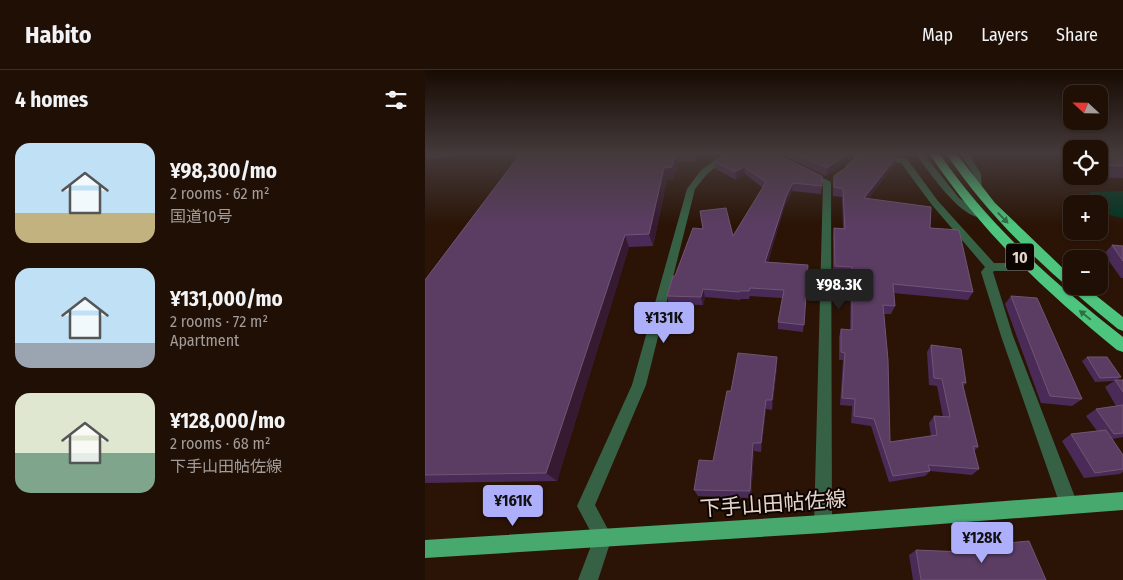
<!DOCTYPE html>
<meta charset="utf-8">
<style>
:root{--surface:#200f04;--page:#28180e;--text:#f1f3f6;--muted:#a29c9a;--line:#3d2f26;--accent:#adaffb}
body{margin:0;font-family:"Fira Sans Condensed","Noto Sans JP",sans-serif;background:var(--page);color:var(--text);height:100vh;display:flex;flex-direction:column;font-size:19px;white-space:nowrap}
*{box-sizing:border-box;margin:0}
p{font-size:16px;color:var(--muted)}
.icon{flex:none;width:28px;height:28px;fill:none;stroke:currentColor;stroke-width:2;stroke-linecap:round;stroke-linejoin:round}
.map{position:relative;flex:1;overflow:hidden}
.sheet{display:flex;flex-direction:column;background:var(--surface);width:425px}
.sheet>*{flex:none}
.needle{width:32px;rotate:292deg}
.tools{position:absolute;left:638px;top:15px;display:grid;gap:10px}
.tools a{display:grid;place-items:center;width:45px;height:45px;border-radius:10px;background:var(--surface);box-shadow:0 1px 4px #0004,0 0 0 1px var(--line);font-size:25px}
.price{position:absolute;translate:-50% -42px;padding:0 11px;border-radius:5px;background:var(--accent);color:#111;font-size:16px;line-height:32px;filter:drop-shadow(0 1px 2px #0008)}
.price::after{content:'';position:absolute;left:50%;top:30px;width:15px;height:11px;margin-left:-8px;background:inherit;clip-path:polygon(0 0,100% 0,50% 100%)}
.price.on{background:#222;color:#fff}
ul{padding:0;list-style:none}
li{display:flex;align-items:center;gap:15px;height:125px;padding:0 15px}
li span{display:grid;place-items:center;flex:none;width:140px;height:100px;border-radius:15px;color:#555}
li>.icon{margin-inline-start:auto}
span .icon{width:60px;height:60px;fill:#fffc;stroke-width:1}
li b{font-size:21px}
h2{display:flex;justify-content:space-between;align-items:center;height:60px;padding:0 15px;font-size:21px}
header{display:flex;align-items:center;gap:30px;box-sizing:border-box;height:70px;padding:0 25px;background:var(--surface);border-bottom:1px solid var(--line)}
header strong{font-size:24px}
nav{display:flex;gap:28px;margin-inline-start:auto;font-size:18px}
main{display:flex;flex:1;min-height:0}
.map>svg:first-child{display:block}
.green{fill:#003722}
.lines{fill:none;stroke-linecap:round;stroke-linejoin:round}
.minor{fill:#366145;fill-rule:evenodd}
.major{fill:#48a96e;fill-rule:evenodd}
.highway{fill:#4ec57e;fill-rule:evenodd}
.wall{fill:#4a2b57}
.shaded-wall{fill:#361a31}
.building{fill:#5b3d63;stroke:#705574}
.oneway{fill:#306e46}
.labels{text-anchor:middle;stroke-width:4;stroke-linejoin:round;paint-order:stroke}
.shield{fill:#0c0401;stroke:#a5968f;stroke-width:1}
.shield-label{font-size:16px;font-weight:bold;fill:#e6d5cc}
.near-street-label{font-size:21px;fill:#e6d5cc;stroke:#0c0401}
</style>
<header>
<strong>Habito</strong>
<nav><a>Map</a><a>Layers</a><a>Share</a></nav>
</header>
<main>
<section class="sheet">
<h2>4 homes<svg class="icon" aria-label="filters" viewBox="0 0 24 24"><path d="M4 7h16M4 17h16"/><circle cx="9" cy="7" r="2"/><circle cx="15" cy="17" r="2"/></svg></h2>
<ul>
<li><span style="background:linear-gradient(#bfe0f5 70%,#c2b280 0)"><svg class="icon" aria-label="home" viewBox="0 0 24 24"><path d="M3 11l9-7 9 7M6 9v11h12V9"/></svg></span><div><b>¥98,300/mo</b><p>2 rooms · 62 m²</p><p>国道10号</p></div></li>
<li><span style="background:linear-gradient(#bfe0f5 75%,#9aa5b1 0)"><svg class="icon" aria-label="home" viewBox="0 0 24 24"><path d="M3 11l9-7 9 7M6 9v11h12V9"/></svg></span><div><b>¥131,000/mo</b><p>2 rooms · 72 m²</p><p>Apartment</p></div></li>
<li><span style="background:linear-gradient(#dfe7d0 60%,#7fa58c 0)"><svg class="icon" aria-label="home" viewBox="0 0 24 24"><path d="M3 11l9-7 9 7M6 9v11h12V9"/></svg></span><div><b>¥128,000/mo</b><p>2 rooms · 68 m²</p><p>下手山田帖佐線</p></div></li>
</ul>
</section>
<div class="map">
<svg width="698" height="510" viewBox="0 0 698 510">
<rect width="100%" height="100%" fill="#2b1406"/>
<path class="green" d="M698 121V148L674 143V134H650L648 128 671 130 664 122Z"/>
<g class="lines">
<g class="minor">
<path d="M300 83H309L282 104 270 119 221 315 170 435 187 467 173 510H153L169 468 152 436 207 315 262 119 276 100Z"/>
<path d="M423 83H434L440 87 424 98 420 96 430 87Z"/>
<path d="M490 83H498L534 128 558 143V147C537 151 502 99 490 83Z"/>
<path d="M535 83H543L556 104 557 124H551L550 122 548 104Z"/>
<path d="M451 85 482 89 513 131 569 193H605L610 197 605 201H569L568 202 588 266 653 435 650 441 644 444 638 441 635 435 576 266 556 202 560 197 507 135 476 93 451 89Z"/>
<path d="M381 99 406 112 407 454 404 460 398 463 392 460 389 454 398 113 378 104V100Z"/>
</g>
<path class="major" d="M698 422V440L398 463 0 488V470L398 445Z"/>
<g class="highway">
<path d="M504 83H514C564 156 629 213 698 267V282L692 280C620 221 556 162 504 83Z"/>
<path d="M521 83H531L570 133 646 206V216H659L698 247V261L693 259C629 207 567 153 521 83Z"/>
</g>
</g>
<g class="wall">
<path d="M0 83H31L28 87 3 89 0 85Z"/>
<path d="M96 83H271L270 92H254L249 109 242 110 228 176 204 177 132 411 0 413V210Z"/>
<path d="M307 83 397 116 396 124 367 121 360 135 343 192 383 195 378 262 353 259V252L357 228 325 226 324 229H316L315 230 280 227 278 235 244 234 242 226 250 206 308 166 338 118 320 104 311 110 291 99 290 92Z"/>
<path d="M353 83H427V87L401 106Z"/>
<path d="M443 83H480L479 87Z"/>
<path d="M637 83H646V94Z"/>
<path d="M674 83 698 87V108L657 107V106H674Z"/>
<path d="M470 94 443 129 505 158 548 222 543 230 468 223 470 236 466 244H458L465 372 506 366 504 353 509 346 518 347 512 316 504 315 502 282 506 275 541 313 538 317 553 377 549 381 554 399 547 405 505 401 500 406 464 412 446 356 426 353 427 336 415 335 418 290H414V267L416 259 425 260 426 206 408 204V167L409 158H418L417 127 408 126V114L409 106Z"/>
<path d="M687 175 698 176V208H696L679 184Z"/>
<path d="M586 226 657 329 647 336 616 333 580 234Z"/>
<path d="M662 287 696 307 692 310H698V367L687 369 698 385V402L695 404 659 408 637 371 646 364 672 361 661 346 671 339 691 336 680 317 689 311 670 312 657 291Z"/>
<path d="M352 297 347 340 341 339 336 382 329 381 326 428 273 426 269 420 288 391 306 321Z"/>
<path d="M560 475 621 510H488L484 485 491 480 551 483 550 479Z"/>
</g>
<g class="shaded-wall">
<path d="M25 83H31L28 87Z"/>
<path d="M251 83H253L254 92 249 109 242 110 228 176 224 164 239 98Z"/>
<path d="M268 83H271L270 92Z"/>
<path d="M423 83H427V87L401 106 402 98Z"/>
<path d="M472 86 470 94 437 137 439 128Z"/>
<path d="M319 97 320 104 311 110 310 102Z"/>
<path d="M368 113 367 121 360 135 340 200V192L361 127Z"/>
<path d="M200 165 204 177 132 411 121 403Z"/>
<path d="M278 219 280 227 278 235 276 227Z"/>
<path d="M352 287V297L347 340V330Z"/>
<path d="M341 330V339L336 382V373Z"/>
<path d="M328 373 329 381 326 428 325 421Z"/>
</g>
<g class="building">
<path d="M96 83H251L247 97 239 98 224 164 200 165 121 403 0 405V210Z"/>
<path d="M307 83H348L397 106V116L368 113 361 127 340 192 383 195 379 255 353 252 359 220 325 218 324 221H315L314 222 278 219 276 227 242 226 248 206H250L268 158 278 159 275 141 301 138 308 166 341 112 319 97 310 102 290 92Z"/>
<path d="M369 83H423L402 98Z"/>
<path d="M674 83H694L698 87V96L674 95Z"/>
<path d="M440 84 472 86 439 128 506 137 505 158 534 160 548 222 468 214 470 236 458 235 463 290 465 372 512 365 509 346 525 347 517 309 509 308 506 275 536 279 541 313 537 312 553 377 548 376 554 399 503 395 505 401 468 406 449 349 429 346 430 329 417 328 420 283 416 282V259L427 260V197L410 196 409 158 420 159 418 119 409 117V106Z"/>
<path d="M687 175 698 176V191Z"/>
<path d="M586 226 612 228 657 329 625 326Z"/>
<path d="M313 283 352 287 347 330H341L336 373H328L325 421 269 420 274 390 288 391 302 321H306Z"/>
<path d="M662 287H682L696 307 675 308Z"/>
<path d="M690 310H698V322Z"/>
<path d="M698 335V363L689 364 671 339Z"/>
<path d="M681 360 698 385V399L670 403 646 364Z"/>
<path d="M604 471 621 510H496L491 480 563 483 560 475Z"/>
</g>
<defs><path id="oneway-solid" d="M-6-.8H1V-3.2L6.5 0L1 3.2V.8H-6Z" transform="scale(1.25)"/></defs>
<g class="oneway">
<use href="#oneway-solid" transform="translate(578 148) rotate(46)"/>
<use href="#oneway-solid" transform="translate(660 245) rotate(-141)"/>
</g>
<linearGradient id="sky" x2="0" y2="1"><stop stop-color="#180b03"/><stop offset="0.54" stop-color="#443a3b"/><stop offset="1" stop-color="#443a3b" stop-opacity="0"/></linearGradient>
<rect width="698" height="155" fill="url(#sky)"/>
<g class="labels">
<rect class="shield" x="581" y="173.5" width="28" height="27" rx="4"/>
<g class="shield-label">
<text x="595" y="193">10</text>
</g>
<g class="near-street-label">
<text transform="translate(348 434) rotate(-4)" y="7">下手山田帖佐線</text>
</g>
</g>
</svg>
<div class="tools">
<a><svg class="needle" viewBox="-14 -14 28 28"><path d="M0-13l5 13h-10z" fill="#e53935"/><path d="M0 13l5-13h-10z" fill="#a29c9a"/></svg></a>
<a><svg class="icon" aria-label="locate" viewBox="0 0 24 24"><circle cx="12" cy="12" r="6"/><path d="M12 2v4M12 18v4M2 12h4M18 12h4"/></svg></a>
<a>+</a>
<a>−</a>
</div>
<b class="price on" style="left:414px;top:241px">¥98.3K</b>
<b class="price" style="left:239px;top:274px">¥131K</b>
<b class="price" style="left:88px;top:457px">¥161K</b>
<b class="price" style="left:557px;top:494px">¥128K</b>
</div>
</main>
